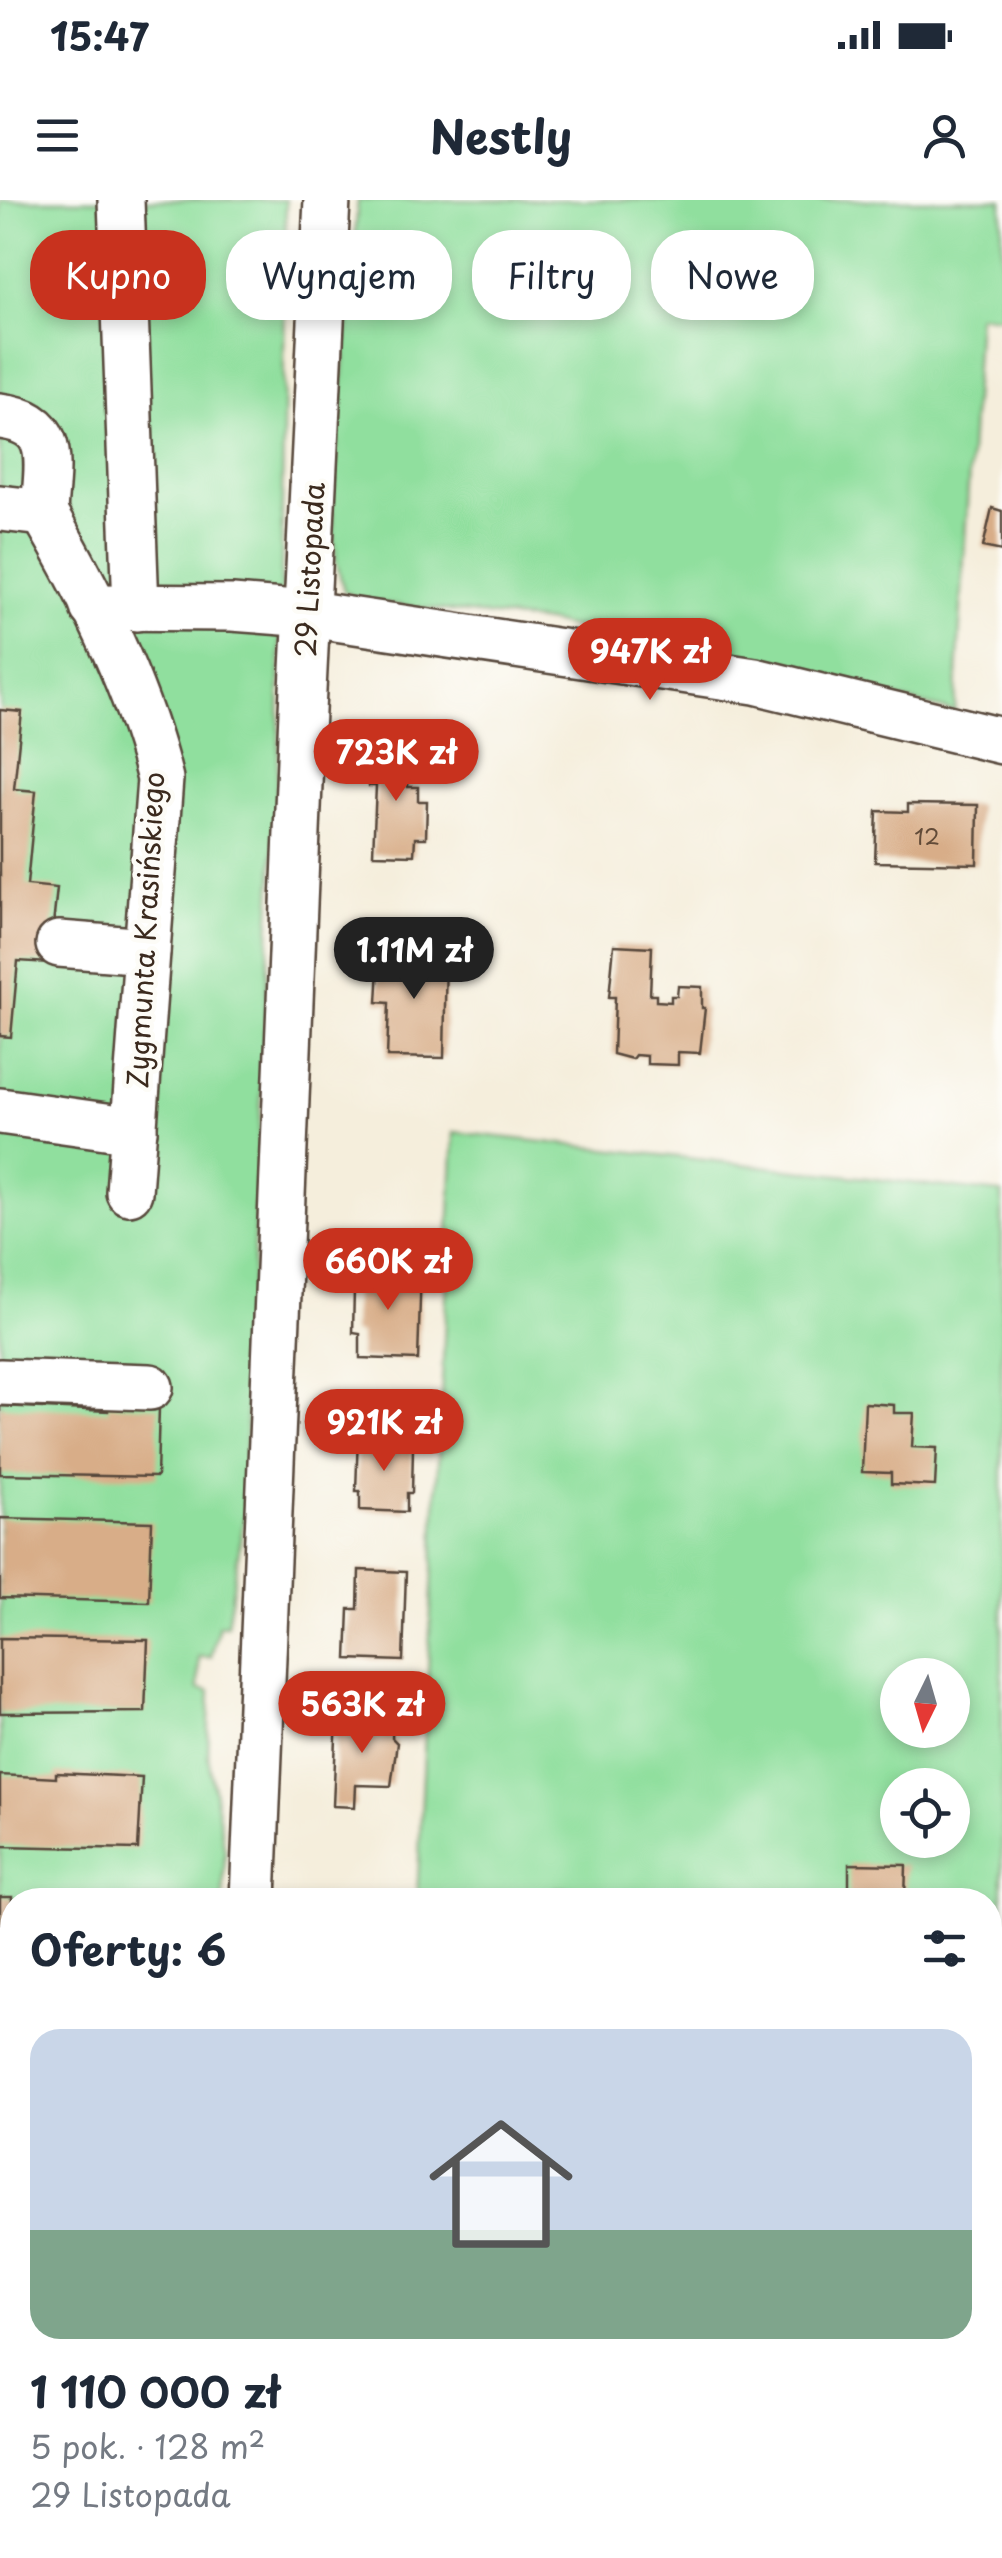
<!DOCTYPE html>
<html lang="pl">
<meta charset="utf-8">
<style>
:root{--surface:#fff;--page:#f2f2f3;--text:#1f2937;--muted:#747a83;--accent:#c8321e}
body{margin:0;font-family:"Playpen Sans",sans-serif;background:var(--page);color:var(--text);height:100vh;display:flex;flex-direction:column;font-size:38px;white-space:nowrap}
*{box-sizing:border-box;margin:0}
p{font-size:32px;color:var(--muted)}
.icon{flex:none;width:55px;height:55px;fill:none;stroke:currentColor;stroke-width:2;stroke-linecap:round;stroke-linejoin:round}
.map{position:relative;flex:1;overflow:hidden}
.details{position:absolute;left:0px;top:1688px;width:1002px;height:672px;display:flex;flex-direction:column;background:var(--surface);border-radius:40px 40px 0 0;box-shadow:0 5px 15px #0003}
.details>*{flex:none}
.top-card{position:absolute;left:30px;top:30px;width:942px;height:90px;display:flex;gap:20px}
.needle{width:65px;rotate:185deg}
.fabs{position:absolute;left:880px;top:1458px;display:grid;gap:20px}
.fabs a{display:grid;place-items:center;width:90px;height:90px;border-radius:50%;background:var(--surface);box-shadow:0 5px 15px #0003;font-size:50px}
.price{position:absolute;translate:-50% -85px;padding:0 22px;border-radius:35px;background:var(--accent);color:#fff;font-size:32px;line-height:65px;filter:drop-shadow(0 2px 5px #0008)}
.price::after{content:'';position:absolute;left:50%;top:60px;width:30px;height:22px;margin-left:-15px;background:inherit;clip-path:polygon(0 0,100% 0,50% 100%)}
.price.active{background:#222;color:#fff}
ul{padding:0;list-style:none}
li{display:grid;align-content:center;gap:20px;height:530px;padding:0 30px}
li span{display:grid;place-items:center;height:310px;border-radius:30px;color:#555}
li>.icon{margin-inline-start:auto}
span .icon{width:180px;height:180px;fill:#fffc;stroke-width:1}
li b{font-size:42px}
h2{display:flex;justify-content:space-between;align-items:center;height:120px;padding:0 30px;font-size:42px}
.chip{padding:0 35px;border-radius:40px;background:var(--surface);box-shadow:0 5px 15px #0003;font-size:35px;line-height:90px}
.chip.active{background:var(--accent);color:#fff}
.status{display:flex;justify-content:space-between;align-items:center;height:70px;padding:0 50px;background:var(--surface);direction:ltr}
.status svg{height:28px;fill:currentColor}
header{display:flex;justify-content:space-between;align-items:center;height:130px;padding:0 30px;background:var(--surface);font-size:45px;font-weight:700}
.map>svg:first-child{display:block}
.green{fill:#90df9e;stroke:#66845e;stroke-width:2.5;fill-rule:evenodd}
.building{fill:#d8ad88}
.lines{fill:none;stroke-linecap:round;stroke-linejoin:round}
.minor-casing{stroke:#57473a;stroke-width:50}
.minor{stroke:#fff;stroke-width:45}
.labels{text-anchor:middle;stroke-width:9;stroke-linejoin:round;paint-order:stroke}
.number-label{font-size:22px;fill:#624b38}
.street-label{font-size:28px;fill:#3b2a1e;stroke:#fdfcf7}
</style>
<div class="status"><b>15:47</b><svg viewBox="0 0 49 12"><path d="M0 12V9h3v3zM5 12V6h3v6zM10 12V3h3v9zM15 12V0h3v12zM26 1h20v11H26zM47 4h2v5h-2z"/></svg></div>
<header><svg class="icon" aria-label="menu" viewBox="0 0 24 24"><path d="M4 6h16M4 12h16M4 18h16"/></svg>Nestly<svg class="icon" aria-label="person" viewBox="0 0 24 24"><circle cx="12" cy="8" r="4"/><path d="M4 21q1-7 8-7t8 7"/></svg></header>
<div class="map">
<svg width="1002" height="2358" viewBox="0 0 1002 2358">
<rect width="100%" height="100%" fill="#fdfcf7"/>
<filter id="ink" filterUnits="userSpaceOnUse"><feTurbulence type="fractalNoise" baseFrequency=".01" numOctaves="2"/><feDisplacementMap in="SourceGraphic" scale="20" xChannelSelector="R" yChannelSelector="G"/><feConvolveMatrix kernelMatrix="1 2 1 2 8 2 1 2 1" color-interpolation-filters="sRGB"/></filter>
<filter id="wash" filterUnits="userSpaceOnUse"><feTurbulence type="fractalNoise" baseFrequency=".0048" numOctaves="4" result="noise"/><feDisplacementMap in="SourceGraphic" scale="40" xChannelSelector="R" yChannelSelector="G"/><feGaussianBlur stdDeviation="2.25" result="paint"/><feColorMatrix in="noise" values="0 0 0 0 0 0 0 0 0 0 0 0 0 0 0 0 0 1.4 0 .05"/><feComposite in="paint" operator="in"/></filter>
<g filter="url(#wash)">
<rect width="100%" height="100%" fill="#f5eedc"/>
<g class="green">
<path d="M0 0H286L279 542 248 1159 244 1319 227 1425H219L211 1457H199L198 1489 210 1491 208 1556 225 1651 223 1700H12V2348H201L200 2358H0Z"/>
<path d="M358 0H1002V117L978 115 955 512 723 456 546 422 363 401 344 391 336 361 332 306Z"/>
<path d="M454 932 1002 993V2104L990 2103V1700H693V1697L555 1688 553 1700H417ZM898 1475H952V1530H898ZM898 1585H952V1640H898Z"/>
</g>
<g id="blocks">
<g class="building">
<path d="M992 308 1002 311V351L983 347Z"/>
<path d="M0 510 22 512 14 589 36 591 27 685 57 688 49 763 18 761 11 837 0 836Z"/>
<path d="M371 548 409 549 408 587H418V601H427L426 638H415L414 655 373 654 376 586H369Z"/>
<path d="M908 604 978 605 977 664 875 662 877 611 908 612Z"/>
<path d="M614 745 652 747 650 795H656V801L671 802V796H677L678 786 702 787V808H705L700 853 678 852V865L647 864V856L635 855 632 859 613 854 615 797H609Z"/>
<path d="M380 750 446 753 444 858 387 857 389 803 377 802Z"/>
<path d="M363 1066 421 1068 418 1160 360 1158V1134L353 1133 354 1089 362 1090Z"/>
<path d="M865 1203 894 1205V1213H914L912 1247 937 1248 935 1286 891 1284V1273L862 1272Z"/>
<path d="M108 1205 159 1207 157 1277 0 1274V1206L108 1211Z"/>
<path d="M358 1235 396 1236V1246L413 1247 412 1293H407V1312L360 1310V1291H356Z"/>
<path d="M0 1318 152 1322 149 1402 0 1398Z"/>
<path d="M359 1370 406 1372 403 1461 347 1459 349 1409H358Z"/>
<path d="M0 1438 148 1440 145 1512 0 1513Z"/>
<path d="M337 1516 393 1519 392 1538 397 1543 391 1586 356 1585 355 1607 333 1606Z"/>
<path d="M56 1573 142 1577 138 1649 0 1646V1575L56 1578Z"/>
<path d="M849 1664 906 1665 905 1700H849Z"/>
<rect x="0" y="1697" width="12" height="76"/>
<path d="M990 2318H998L997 2327H1002V2358H963L966 2348H990Z"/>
<path d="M814 2348H897L896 2358H813Z"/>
</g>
</g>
</g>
<g filter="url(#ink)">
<use href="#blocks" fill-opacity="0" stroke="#57473a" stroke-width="2.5"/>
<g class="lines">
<g class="minor-casing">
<g id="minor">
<path d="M121 0 136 408"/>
<path d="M0 216C61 223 46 266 44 313"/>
<path d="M0 308 44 313"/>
<path d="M44 313C91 394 138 488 160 579L129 992"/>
<path d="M93 407 232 408 309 414 755 481 1002 541"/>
<path d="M59 744 147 751"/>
<path d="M0 911 134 930"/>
<path d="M0 1182 150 1187"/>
<path d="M253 1700 302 511 327 0"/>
<path d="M0 2185 9 1863"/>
<path d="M226 2355 273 2358"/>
</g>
</g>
<use href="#minor" class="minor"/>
</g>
</g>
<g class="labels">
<g class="number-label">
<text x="927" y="645">12</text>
</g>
<g class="street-label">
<text transform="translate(310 370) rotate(-87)" y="10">29 Listopada</text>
<text transform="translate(146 730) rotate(-87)" y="10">Zygmunta Krasińskiego</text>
</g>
</g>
</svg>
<div class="fabs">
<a><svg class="needle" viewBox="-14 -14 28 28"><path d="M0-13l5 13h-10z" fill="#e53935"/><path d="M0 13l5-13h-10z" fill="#747a83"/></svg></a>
<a><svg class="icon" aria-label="locate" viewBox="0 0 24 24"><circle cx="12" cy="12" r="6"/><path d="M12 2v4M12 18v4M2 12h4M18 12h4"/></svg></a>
</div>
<b class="price" style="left:650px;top:503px">947K zł</b>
<b class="price" style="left:396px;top:604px">723K zł</b>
<b class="price active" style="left:414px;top:802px">1.11M zł</b>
<b class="price" style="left:388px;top:1113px">660K zł</b>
<b class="price" style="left:384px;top:1274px">921K zł</b>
<b class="price" style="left:362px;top:1556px">563K zł</b>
<div class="top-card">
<a class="chip active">Kupno</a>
<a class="chip">Wynajem</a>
<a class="chip">Filtry</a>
<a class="chip">Nowe</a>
</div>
<section class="details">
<h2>Oferty: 6<svg class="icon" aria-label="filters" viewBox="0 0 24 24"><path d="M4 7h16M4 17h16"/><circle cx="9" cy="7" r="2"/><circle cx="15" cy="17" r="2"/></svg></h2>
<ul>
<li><span style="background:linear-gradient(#c9d6e8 65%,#7fa58c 0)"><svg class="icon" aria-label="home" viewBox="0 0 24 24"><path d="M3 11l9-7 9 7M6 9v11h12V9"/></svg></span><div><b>1 110 000 zł</b><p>5 pok. · 128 m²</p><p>29 Listopada</p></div></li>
</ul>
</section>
</div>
